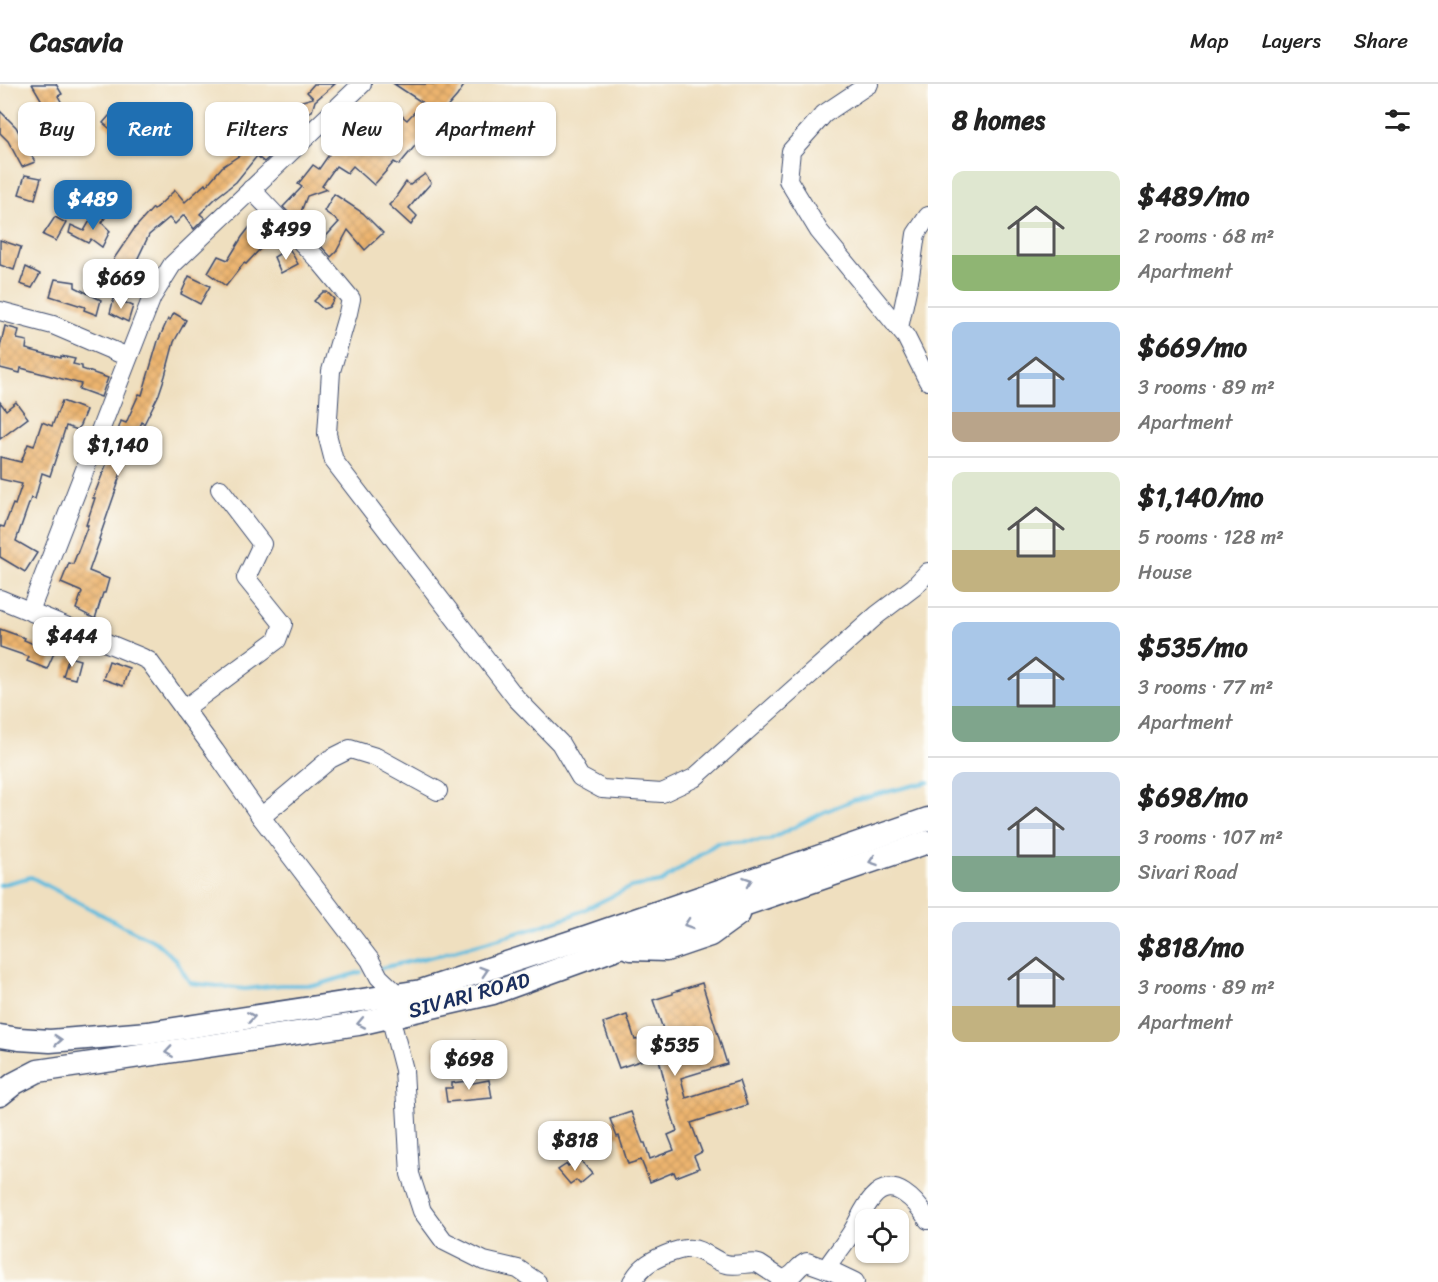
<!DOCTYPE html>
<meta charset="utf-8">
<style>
:root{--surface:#fff;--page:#f2f2f2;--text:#222;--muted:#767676;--line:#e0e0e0;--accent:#1f6fb2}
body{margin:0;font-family:Sriracha,sans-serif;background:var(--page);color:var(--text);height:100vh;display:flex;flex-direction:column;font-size:22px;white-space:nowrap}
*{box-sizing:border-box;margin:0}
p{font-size:20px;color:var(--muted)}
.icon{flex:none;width:33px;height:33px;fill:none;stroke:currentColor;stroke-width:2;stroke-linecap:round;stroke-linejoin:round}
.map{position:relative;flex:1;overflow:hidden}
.drawer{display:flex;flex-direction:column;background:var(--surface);width:510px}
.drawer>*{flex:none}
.top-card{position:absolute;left:18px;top:18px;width:570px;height:54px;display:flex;gap:12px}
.buttons{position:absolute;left:855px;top:1125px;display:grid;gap:12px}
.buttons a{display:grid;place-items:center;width:54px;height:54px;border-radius:12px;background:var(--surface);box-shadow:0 2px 4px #0004;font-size:30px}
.price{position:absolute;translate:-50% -51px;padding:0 14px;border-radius:12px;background:#fff;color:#222;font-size:20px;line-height:39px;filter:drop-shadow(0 2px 3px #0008)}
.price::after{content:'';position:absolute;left:50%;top:36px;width:18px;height:14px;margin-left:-9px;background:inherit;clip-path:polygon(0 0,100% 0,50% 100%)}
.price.active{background:var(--accent);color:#fff}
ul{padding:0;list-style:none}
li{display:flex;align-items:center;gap:18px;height:150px;padding:0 24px}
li+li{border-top:2px solid var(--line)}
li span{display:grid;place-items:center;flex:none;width:168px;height:120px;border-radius:12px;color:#555}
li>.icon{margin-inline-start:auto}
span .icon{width:72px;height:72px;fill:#fffc;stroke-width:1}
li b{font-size:26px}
h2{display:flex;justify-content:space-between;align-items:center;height:72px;padding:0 24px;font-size:26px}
.chip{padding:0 21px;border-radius:12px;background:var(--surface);box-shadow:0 2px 4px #0004;font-size:21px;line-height:54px}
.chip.active{background:var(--accent);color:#fff}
header{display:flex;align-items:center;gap:36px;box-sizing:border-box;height:84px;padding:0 30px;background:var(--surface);border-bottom:2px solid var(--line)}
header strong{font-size:28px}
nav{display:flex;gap:33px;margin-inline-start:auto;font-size:21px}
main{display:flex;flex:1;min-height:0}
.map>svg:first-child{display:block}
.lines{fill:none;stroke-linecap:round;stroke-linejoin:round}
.stream{stroke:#61bcde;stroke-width:4}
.building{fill:url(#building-cross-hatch)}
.minor-casing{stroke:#3b496d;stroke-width:20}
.major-casing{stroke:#3b496d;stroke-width:25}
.minor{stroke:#fff;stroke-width:18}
.major{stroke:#fff;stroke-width:22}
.oneway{stroke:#8d97ae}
.labels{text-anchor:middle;stroke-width:4.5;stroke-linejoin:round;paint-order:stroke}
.street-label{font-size:21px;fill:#1b2f5e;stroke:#fdfcf7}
</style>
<header>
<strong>Casavia</strong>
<nav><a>Map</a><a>Layers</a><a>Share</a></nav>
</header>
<main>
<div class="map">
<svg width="928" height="1198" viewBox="0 0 928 1198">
<defs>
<pattern id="building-cross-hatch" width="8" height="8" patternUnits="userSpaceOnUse" patternTransform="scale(1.5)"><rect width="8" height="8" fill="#ecb46e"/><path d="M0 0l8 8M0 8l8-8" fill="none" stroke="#ca9b62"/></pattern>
</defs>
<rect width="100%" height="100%" fill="#fdfcf7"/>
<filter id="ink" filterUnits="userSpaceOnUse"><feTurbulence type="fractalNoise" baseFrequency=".0167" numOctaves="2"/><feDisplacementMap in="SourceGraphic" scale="12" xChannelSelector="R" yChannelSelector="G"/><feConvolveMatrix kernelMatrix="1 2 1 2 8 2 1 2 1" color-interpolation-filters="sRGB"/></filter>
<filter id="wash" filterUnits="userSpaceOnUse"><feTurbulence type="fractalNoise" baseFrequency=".008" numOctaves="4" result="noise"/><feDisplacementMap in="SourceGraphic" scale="24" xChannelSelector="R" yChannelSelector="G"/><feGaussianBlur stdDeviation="1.35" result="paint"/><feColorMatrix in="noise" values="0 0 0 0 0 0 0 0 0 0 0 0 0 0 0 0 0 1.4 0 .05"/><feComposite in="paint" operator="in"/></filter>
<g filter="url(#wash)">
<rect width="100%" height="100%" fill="#efdfbf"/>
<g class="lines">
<g class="stream">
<path d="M0 801 31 793 123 842 156 858 175 875 190 899 245 905 280 901H317L361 888"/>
<path d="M381 884 443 870 535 844 573 831 631 803 661 798 717 759 769 756 824 728 853 716 928 698"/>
</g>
</g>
<g id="blocks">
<g class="building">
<path d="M32 0H56L62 10 58 12 63 21 49 29Z"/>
<path d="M314 0H335L315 17 312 27 301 32 284 31 291 42 283 51 268 52 279 64 264 78 257 72 236 98 217 113 200 130 205 134 194 145 184 131 175 140 169 134 149 151 125 201 119 197 107 192 115 173 134 145 153 124 154 126 175 106 185 118 205 100 206 102 222 83 249 65 245 62 261 44 264 48 288 27 287 25 292 20 313 14 307 8Z"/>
<path d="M394 0H465L457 12 424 50H425L399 81 394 78 374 101 353 82 347 89 336 82 322 102 327 105 307 112 299 133 295 135 283 123 302 103 298 100 313 81 319 85 344 49 352 54 375 22 397 36 401 31 407 36 423 19Z"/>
<path d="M116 24 131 40 120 53 103 39Z"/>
<path d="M0 27 16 43 35 78 22 83 8 57 0 49Z"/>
<path d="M425 90 431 99 423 108V107L409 124 417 132 411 141 389 121 398 112 397 111 406 98 410 101Z"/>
<path d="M25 91 41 94 35 115 19 110Z"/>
<path d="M334 110 363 129 383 149 365 166 348 146 336 168 331 173 319 160 339 138 324 127Z"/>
<path d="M95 128 105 134 102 139 110 147 102 163 91 155 88 159 69 149 71 141 84 147Z"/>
<path d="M260 130 276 148 267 158 265 155 261 164 246 180 244 179 226 202 208 189 218 172 228 176 242 153Z"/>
<path d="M55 133 66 139 56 157 43 151Z"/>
<path d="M0 156 21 163 14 186 0 181Z"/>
<path d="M289 164 298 180 281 189 274 173Z"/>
<path d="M26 183 40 190 32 204 20 200Z"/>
<path d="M189 192 210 202 200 220 181 210Z"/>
<path d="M55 195 75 198V203L101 216 97 231 84 226 85 223 50 212Z"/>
<path d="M323 208H327L334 215 329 223 323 225 314 217Z"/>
<path d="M114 214 133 222 128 238 110 229Z"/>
<path d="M174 229 186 236 174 258 165 292 159 310 144 340 142 338 130 364 117 400H118L99 455 100 456 89 487 109 495 105 509H103L95 535 76 525 82 508 61 499 69 479 73 480 88 441H86L95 414H93L112 366 121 337 126 339 139 310 142 311 158 257 168 235 170 236Z"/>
<path d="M5 242 19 246 17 255 27 257 26 265 61 274V272L75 275 73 280 82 282V285L108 294 101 313 79 305 81 300 21 284 20 289 0 284V263Z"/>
<path d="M62 317 86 326 78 346 66 342 50 392 42 389 35 415 31 414 16 457 37 469 25 488 0 473V442L4 443 13 420 15 421 22 400 0 395V373L21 378 28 360 34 362 42 338 52 342Z"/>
<path d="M0 318 6 326 16 318 28 334 0 355Z"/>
<path d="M0 545 25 554 24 556 54 569 47 585 27 577 29 573 0 563Z"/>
<path d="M69 573 80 576 75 595 63 592Z"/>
<path d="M109 577 129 584 123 602 103 595Z"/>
<path d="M702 899 727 980 681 994 686 1014 739 997 747 1021 691 1039 702 1068 694 1072 699 1084 676 1093 674 1088 650 1098 641 1076 628 1080 619 1052 617 1053 610 1035 631 1028 643 1059H645L650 1075 674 1066 668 1051 677 1047 667 1016H669L658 971 619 984 603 939 627 931 635 956 664 948 653 916 673 910V908Z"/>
<path d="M475 957 478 974 437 982 434 965Z"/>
<path d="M489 996 492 1014 447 1018 445 1004H452V999L467 997 468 1000Z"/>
<path d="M579 1074 592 1090 580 1100 576 1096 570 1100 558 1086 567 1080 568 1082Z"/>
</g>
</g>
</g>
<g filter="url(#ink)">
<use href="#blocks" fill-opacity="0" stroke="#3b496d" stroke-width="1.5"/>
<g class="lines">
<g class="minor-casing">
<g id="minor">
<path d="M869 0 824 30 791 67 788 96 819 147 906 253 928 297"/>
<path d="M251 105 322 180 351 215 348 229 331 287 327 350 334 377 516 614 560 659 580 693 602 705 662 709 694 694 877 531 914 503 928 488"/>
<path d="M0 227 53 241 128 273"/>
<path d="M899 244 910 192 916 150 928 132"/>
<path d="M0 515 141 573 149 577 215 667 261 733 370 876 379 893 397 910"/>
<path d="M30 527 152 213 172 181 362 0"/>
<path d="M184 625 277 556 283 540 246 494 262 460 220 405"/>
<path d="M261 733 330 675 350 665 376 673 438 707"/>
<path d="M390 932 404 986 410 1090 422 1127 444 1157 484 1177 518 1185 537 1198"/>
<path d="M826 1185C834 1172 845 1160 853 1146 859 1136 864 1123 873 1113 893 1090 917 1118 928 1136"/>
<path d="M632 1198C635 1193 639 1187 644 1183 652 1175 680 1163 692 1165 704 1166 714 1177 726 1180 738 1183 749 1177 759 1180L782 1195C795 1194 796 1182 807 1178L832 1187 855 1198"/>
</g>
</g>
<g class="major-casing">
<g id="major">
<path d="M631 865 666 866 710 851 739 830"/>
<path d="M0 952 19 955 50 957 148 949 421 907 586 853 928 735"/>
<path d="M0 1011 15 999 38 987 358 940 493 909 620 863 928 758"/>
</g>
</g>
<use href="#minor" class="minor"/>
<use href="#major" class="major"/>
</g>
<defs><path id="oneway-chevron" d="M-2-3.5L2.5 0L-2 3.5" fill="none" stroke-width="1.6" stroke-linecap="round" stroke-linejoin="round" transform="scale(1.5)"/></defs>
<g class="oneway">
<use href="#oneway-chevron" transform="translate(873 777) rotate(161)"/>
<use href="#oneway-chevron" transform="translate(748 797) rotate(-19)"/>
<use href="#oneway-chevron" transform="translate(688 840) rotate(161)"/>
<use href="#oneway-chevron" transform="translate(484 887) rotate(-18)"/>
<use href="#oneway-chevron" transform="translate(251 933) rotate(-9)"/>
<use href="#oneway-chevron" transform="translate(361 939) rotate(169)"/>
<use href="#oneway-chevron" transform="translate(58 956) rotate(-4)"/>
<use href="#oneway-chevron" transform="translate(169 968) rotate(172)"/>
</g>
</g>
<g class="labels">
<g class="street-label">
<text transform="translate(469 911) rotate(-15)" y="7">SIVARI ROAD</text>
</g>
</g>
</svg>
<div class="buttons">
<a><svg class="icon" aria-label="locate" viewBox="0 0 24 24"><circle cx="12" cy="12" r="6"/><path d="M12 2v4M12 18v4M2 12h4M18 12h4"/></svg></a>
</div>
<b class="price active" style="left:93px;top:147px">$489</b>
<b class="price" style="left:286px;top:177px">$499</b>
<b class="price" style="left:121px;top:226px">$669</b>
<b class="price" style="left:118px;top:393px">$1,140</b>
<b class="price" style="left:72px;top:584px">$444</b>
<b class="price" style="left:675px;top:993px">$535</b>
<b class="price" style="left:469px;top:1007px">$698</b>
<b class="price" style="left:575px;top:1088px">$818</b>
<div class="top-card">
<a class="chip">Buy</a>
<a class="chip active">Rent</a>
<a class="chip">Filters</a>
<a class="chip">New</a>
<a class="chip">Apartment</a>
</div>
</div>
<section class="drawer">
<h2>8 homes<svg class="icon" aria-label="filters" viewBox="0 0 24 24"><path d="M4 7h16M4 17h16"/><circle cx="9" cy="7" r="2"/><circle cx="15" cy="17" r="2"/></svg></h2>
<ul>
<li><span style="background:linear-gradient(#dfe7d0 70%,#8fb573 0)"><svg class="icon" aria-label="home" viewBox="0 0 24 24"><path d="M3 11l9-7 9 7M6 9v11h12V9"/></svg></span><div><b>$489/mo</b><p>2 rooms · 68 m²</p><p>Apartment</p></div></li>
<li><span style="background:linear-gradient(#a9c7e8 75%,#b9a48a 0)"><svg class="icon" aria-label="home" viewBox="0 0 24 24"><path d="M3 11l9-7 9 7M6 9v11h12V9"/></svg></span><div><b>$669/mo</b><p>3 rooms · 89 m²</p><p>Apartment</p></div></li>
<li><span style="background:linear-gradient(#dfe7d0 65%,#c2b280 0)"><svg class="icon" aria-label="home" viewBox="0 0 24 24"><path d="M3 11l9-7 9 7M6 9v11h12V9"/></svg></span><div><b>$1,140/mo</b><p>5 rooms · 128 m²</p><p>House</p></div></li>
<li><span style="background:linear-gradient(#a9c7e8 70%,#7fa58c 0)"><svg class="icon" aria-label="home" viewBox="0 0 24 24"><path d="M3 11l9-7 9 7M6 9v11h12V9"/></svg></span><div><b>$535/mo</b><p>3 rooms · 77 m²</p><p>Apartment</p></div></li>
<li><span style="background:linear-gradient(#c9d6e8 70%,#7fa58c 0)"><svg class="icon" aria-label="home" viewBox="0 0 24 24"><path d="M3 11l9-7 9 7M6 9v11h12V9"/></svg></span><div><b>$698/mo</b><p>3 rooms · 107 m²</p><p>Sivari Road</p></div></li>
<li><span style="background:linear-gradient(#c9d6e8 70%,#c2b280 0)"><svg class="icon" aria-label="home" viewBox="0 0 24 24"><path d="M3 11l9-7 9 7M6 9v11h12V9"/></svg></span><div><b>$818/mo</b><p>3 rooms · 89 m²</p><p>Apartment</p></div></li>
</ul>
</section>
</main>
